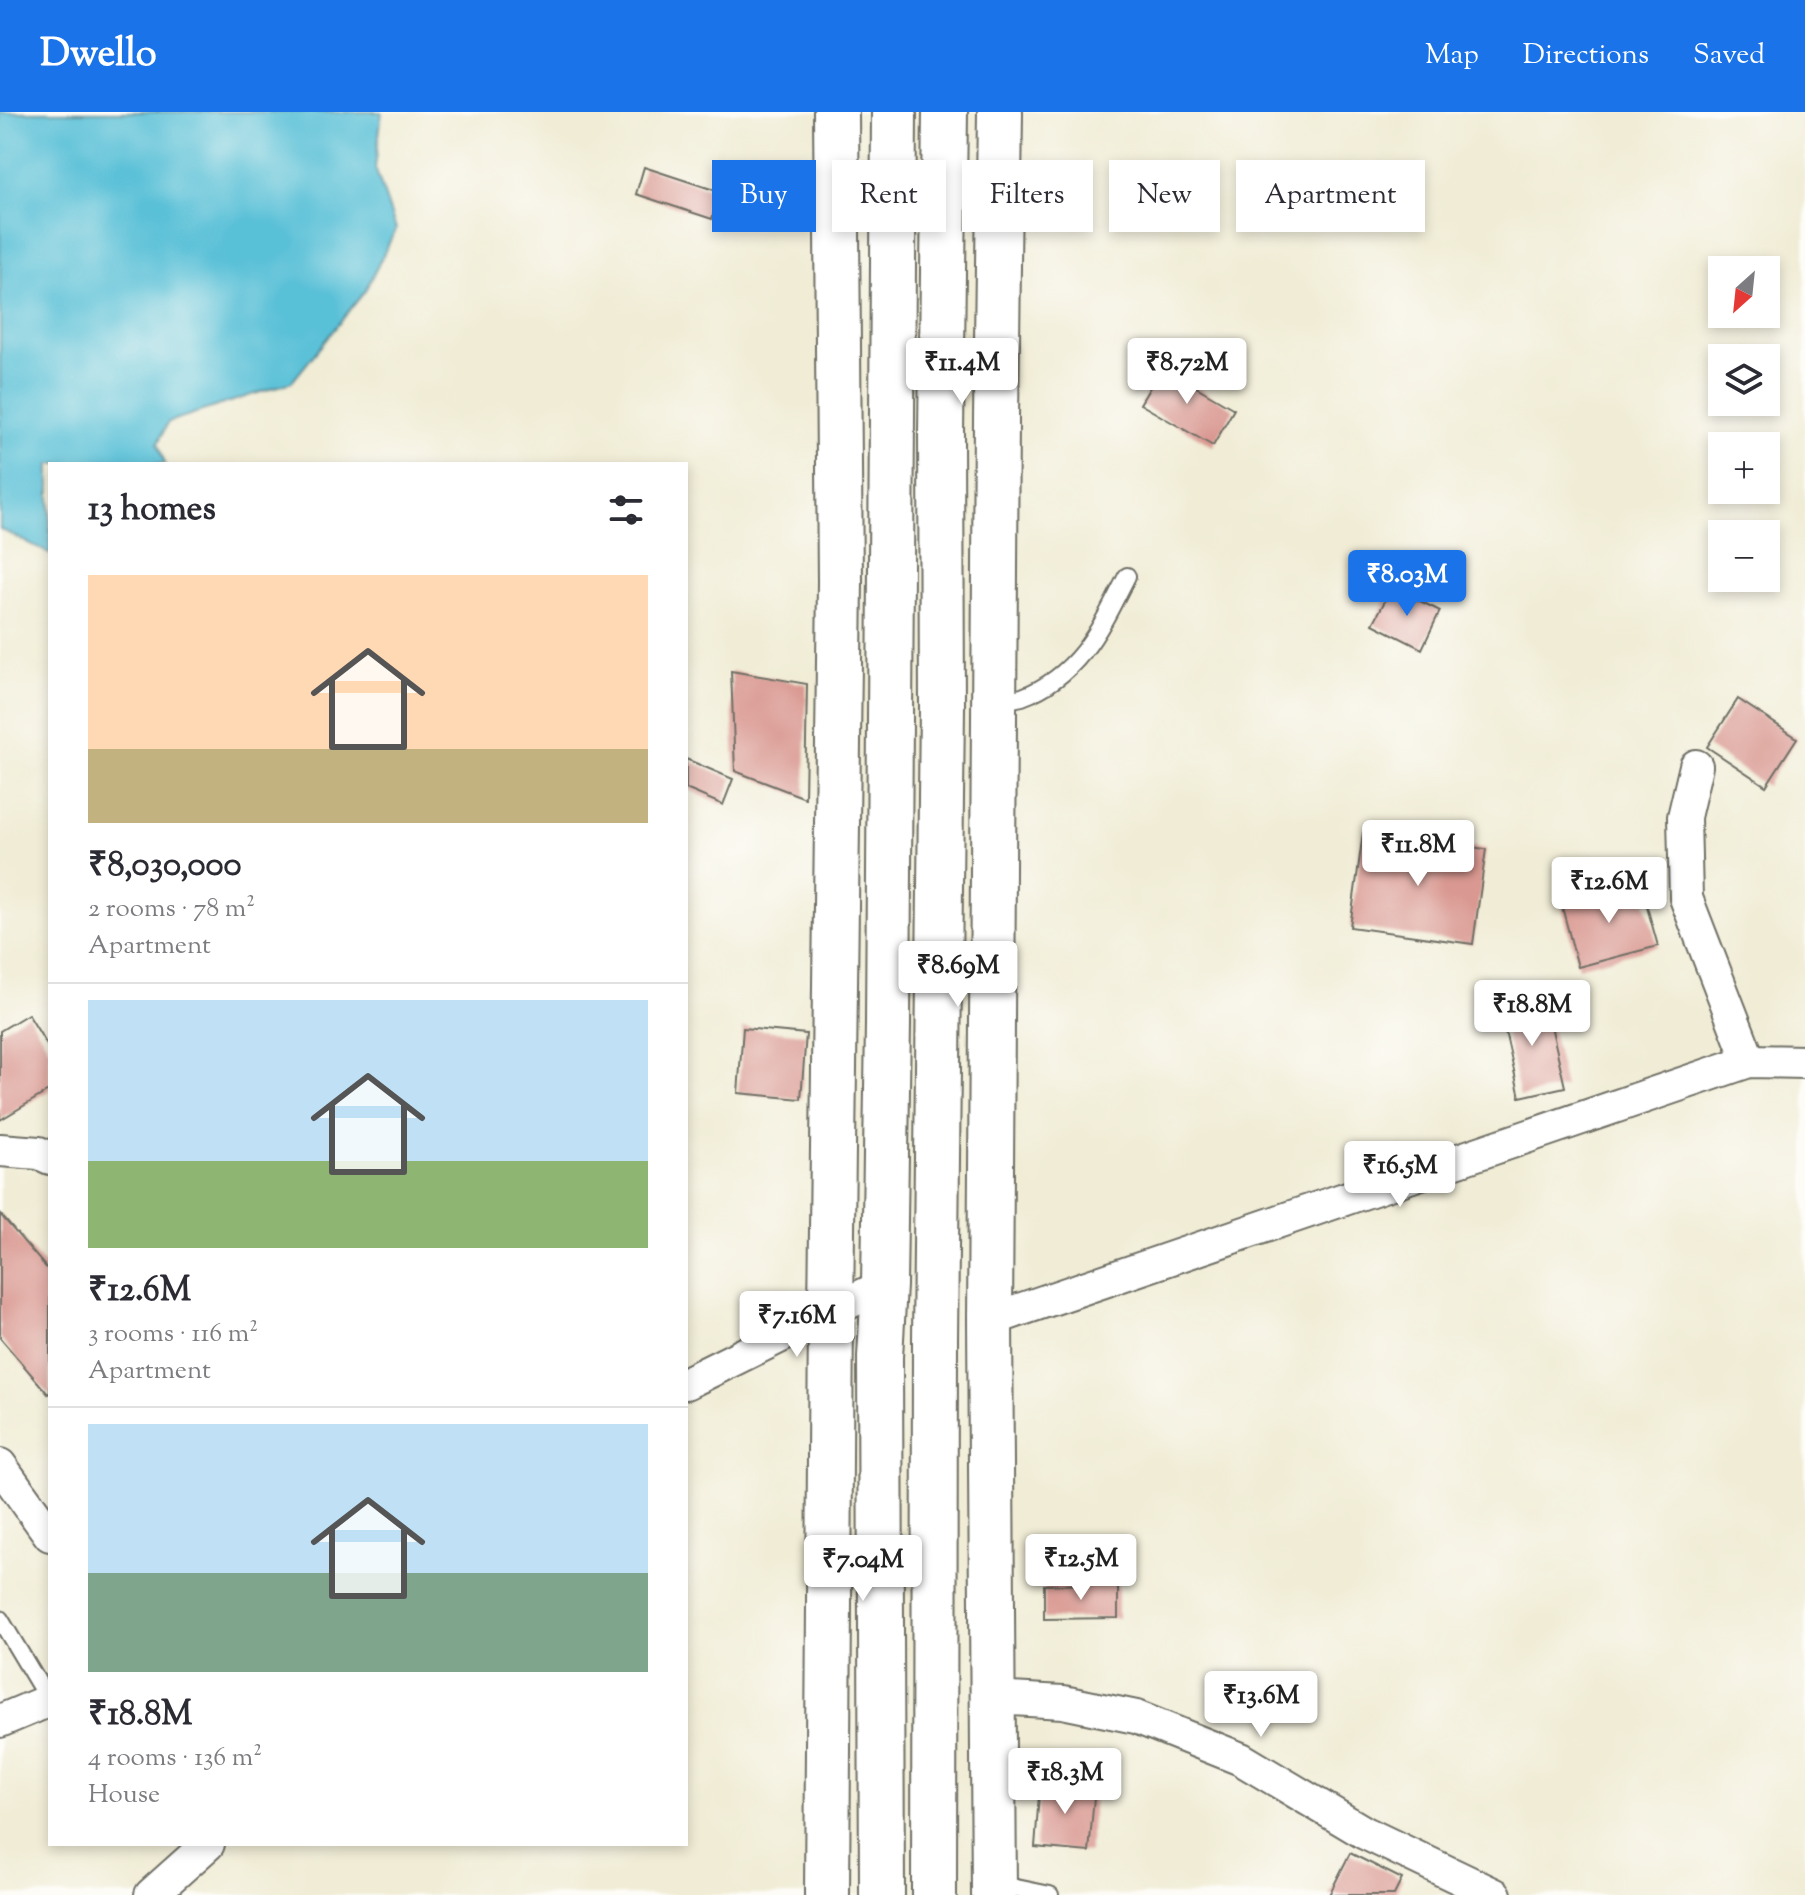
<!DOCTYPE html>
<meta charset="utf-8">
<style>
:root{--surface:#fff;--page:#f7f7f7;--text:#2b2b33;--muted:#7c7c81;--line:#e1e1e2;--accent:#1a73e8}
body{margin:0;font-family:"Sorts Mill Goudy",serif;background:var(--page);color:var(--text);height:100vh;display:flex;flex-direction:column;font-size:30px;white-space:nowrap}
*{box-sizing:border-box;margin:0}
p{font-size:26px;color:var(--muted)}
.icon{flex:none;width:44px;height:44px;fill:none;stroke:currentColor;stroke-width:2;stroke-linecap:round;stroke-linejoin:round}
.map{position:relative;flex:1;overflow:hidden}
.details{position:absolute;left:48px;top:350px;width:640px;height:1384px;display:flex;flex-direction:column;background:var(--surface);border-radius:0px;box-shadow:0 4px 12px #0003}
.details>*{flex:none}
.guide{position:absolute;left:712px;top:48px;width:760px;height:72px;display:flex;gap:16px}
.needle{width:52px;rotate:207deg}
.fabs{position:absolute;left:1708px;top:144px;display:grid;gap:16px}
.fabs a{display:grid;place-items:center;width:72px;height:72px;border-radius:0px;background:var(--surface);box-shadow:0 4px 12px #0003;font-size:40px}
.price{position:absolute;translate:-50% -68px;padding:0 18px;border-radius:8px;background:#fff;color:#222;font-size:26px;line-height:52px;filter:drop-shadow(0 2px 4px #0008)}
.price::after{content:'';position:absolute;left:50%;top:48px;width:24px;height:18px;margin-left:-12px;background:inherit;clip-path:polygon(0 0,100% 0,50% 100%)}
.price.selected{background:var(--accent);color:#fff}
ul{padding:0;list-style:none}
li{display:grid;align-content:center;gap:16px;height:424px;padding:0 40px}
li+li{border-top:2px solid var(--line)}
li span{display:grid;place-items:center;height:248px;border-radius:0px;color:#555}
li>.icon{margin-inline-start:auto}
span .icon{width:144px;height:144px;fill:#fffc;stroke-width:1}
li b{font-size:34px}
h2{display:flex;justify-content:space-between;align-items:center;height:96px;padding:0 40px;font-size:34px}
.tag{padding:0 28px;border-radius:0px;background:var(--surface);box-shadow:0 4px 12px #0003;font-size:28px;line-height:72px}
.tag.selected{background:var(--accent);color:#fff}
header{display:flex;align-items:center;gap:48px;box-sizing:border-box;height:112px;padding:0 40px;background:var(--accent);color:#fff}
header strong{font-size:38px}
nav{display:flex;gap:44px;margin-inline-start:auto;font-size:28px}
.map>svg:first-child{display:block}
.water{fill:#59c0d7;stroke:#427681;stroke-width:2}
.building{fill:#d99891}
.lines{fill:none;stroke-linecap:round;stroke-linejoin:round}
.service-casing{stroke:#706f66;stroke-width:20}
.minor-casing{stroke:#706f66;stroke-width:36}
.secondary-casing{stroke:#706f66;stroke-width:48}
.trunk-casing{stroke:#706f66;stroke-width:48}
.service{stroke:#fff;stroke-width:16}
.minor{stroke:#fff;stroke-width:32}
.secondary{stroke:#fff;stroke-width:44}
.trunk{stroke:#fff;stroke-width:44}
</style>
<header>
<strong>Dwello</strong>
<nav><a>Map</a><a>Directions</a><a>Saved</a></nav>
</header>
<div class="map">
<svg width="1805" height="1783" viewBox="0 0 1805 1783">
<rect width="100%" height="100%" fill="#fdfcf7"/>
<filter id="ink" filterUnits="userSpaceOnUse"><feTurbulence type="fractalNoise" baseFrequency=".0125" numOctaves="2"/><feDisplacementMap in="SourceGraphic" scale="16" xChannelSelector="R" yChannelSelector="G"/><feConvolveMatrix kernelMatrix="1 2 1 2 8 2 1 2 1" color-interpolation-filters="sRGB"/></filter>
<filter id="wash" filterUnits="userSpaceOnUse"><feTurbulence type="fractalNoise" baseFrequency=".006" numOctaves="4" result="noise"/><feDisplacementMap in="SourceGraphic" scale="32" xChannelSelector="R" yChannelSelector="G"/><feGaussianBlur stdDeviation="1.8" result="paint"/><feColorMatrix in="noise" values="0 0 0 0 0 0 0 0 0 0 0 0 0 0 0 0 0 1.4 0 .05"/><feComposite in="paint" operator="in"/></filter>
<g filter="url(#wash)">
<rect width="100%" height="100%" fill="#f0ecd5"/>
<path class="water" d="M0 0H382L375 56 396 117 365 179 292 270 168 310 158 331 165 352H50V442L0 417Z"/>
<g id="blocks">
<g class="building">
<path d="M644 55 720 80 712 107 636 82Z"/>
<path d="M1162 255 1234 297 1213 334 1140 292Z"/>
<path d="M1392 475 1440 499 1422 537 1373 512Z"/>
<path d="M731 559 807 572 805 686 735 659Z"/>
<path d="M1738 587 1797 626 1766 674 1707 635Z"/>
<path d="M686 647 733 667 723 693 686 677Z"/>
<path d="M1363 721 1486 737 1473 832 1350 815Z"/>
<path d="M1640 770 1658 834 1578 855 1561 791Z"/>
<path d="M1545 887 1565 975 1520 985 1500 897Z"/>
<path d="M28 902 50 938V978L0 1008V919Z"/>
<path d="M743 916 806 922 801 987 738 981Z"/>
<path d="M0 1102 50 1160V1280L48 1282 0 1226Z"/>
<path d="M1118 1472V1506L1044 1507V1473Z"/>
<path d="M1040 1669 1095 1674 1089 1740 1035 1735Z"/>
<path d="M1350 1741 1402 1767 1394 1783H1329Z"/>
</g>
</g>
</g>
<g filter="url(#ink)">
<use href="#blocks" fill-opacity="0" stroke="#706f66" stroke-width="2"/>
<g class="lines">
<g class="service-casing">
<g id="service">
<path d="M997 588C1005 587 1015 587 1022 585 1080 563 1101 515 1127 464"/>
<path d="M0 1507 49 1589"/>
<path d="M997 1772 1050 1783"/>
</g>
</g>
<g class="minor-casing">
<g id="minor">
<path d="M1696 654 1684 705 1686 786 1749 949"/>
<path d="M0 1038 39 1041 50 1046"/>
<path d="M990 1208 1749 949 1805 950"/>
<path d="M686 1271 884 1173"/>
<path d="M0 1353 50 1423"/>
<path d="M993 1586 1063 1590 1136 1605 1241 1647 1365 1721 1495 1783"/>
<path d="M0 1609 50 1588"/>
<path d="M151 1783 208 1732"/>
</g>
</g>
<g class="secondary-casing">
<g id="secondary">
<path d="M827 1783 831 1199 840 469 836 0"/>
<path d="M994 1783 990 1208 996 307 1000 0"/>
</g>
</g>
<g class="trunk-casing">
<g id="trunk">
<path d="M882 1783 880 1245 884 1173 888 912 894 0"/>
<path d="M934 1783 935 1227 942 595 941 321 945 0"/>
</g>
</g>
<use href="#service" class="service"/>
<use href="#minor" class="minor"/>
<use href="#secondary" class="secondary"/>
<use href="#trunk" class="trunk"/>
</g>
</g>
</svg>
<div class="fabs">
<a><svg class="needle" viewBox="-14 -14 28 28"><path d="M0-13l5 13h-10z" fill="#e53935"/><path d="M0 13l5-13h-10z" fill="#7c7c81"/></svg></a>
<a><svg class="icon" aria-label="layers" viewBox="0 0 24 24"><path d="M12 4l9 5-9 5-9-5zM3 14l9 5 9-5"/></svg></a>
<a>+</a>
<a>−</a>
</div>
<b class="price" style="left:962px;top:294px">₹11.4M</b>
<b class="price" style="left:1187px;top:294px">₹8.72M</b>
<b class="price selected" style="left:1407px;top:506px">₹8.03M</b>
<b class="price" style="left:1418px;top:776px">₹11.8M</b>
<b class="price" style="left:1609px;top:813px">₹12.6M</b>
<b class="price" style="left:958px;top:897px">₹8.69M</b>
<b class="price" style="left:1532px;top:936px">₹18.8M</b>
<b class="price" style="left:1400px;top:1097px">₹16.5M</b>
<b class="price" style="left:797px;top:1247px">₹7.16M</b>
<b class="price" style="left:1081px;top:1490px">₹12.5M</b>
<b class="price" style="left:863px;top:1491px">₹7.04M</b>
<b class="price" style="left:1261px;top:1627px">₹13.6M</b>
<b class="price" style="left:1065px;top:1704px">₹18.3M</b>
<div class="guide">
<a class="tag selected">Buy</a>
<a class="tag">Rent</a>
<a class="tag">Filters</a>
<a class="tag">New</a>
<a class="tag">Apartment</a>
</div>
<section class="details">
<h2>13 homes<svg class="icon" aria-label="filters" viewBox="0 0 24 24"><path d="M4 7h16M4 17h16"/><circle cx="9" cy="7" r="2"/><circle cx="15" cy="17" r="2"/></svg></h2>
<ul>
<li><span style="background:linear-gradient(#ffd9b3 70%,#c2b280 0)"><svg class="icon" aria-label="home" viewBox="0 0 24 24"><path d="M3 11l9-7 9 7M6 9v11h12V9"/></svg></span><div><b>₹8,030,000</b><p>2 rooms · 78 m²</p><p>Apartment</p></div></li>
<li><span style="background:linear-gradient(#bfe0f5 65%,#8fb573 0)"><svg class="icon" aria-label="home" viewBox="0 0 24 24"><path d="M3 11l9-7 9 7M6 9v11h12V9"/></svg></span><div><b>₹12.6M</b><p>3 rooms · 116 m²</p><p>Apartment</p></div></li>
<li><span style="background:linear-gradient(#bfe0f5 60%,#7fa58c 0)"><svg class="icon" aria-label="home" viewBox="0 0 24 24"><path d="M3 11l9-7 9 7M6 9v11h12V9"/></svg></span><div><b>₹18.8M</b><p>4 rooms · 136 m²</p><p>House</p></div></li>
</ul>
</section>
</div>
